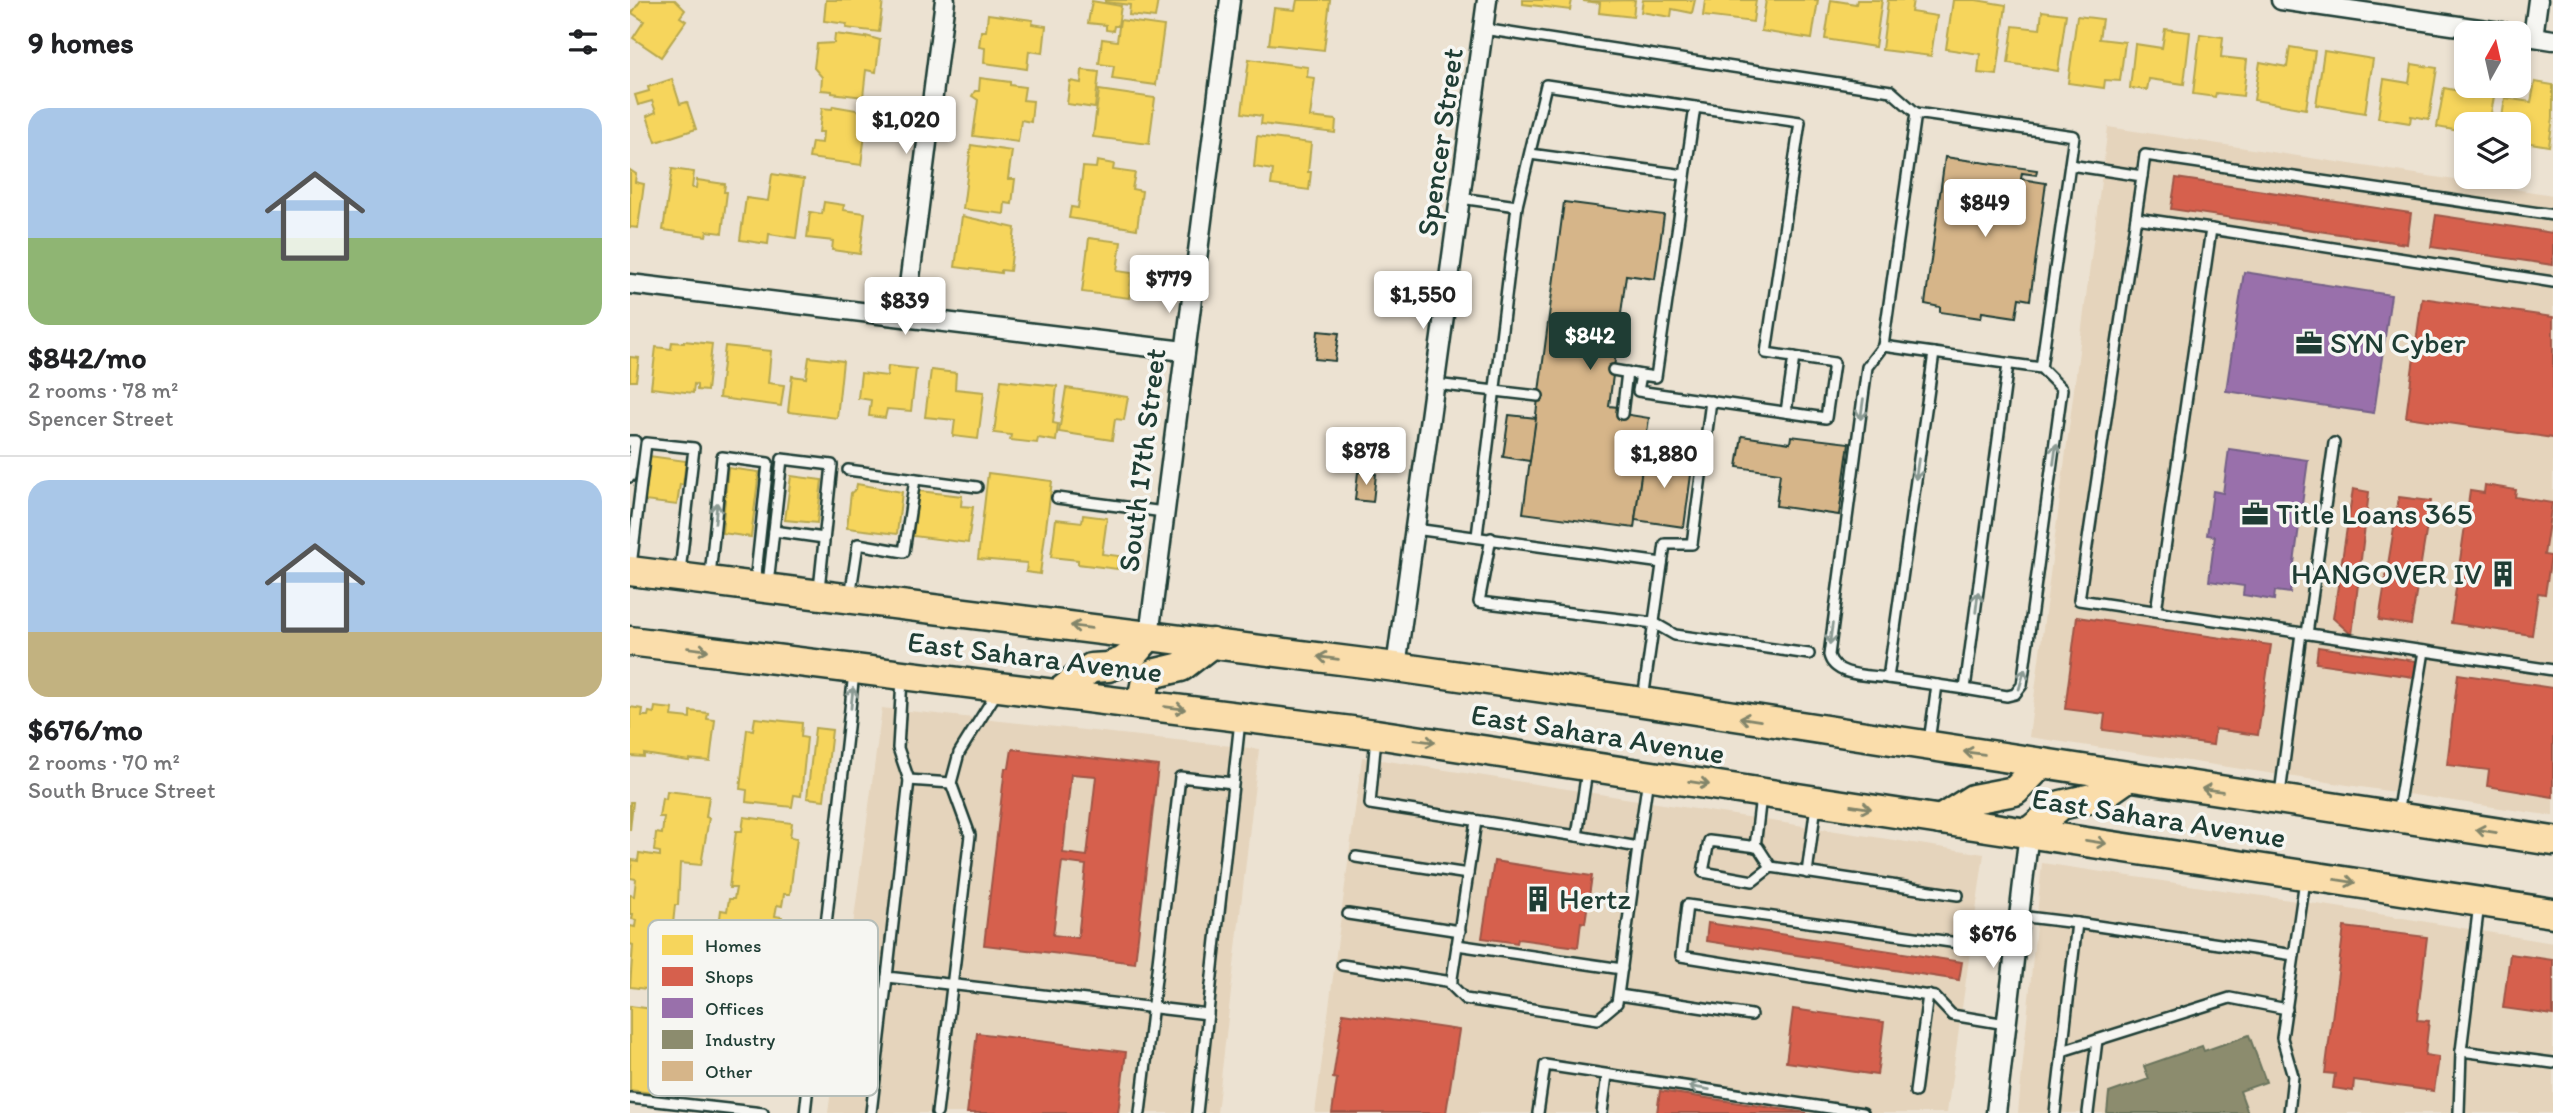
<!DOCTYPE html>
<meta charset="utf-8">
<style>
:root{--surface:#fff;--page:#f2f2f2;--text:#202124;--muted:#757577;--line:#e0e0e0;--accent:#1f3d34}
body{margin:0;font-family:Itim,sans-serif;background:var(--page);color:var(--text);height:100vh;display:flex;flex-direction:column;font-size:26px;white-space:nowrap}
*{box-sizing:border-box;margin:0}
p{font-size:23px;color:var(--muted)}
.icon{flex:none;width:38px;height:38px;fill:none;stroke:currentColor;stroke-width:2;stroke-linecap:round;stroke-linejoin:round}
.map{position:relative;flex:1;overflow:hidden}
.drawer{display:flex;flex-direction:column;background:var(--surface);width:630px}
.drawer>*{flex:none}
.needle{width:46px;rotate:8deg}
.tools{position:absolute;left:1824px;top:21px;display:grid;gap:14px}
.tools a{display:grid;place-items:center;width:77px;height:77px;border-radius:14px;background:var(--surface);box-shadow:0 4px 10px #0003;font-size:35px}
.price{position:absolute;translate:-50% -60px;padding:0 16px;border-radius:7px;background:#fff;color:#222;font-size:23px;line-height:46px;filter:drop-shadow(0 2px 4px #0008)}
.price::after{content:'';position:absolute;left:50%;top:42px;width:21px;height:16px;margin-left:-10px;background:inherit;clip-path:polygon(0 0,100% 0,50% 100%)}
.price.active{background:var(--accent);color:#fff}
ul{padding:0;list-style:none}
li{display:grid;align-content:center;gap:14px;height:371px;padding:0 28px}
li+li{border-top:2px solid var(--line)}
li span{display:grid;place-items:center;height:217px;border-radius:21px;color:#555}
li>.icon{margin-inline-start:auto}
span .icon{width:126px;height:126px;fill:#fffc;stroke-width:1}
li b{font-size:30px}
h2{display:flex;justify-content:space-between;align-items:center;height:84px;padding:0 28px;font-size:30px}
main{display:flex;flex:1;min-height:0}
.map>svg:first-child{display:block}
.built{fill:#e5d4bc}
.homes{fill:#f6d55c;stroke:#b6a750;stroke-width:2}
.shops{fill:#d6604d;stroke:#9f5646;stroke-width:2;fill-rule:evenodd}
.offices{fill:#9970ab;stroke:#746187;stroke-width:2}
.industry{fill:#8c8c6e;stroke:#6b745d;stroke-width:2}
.building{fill:#d6b589;stroke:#1f3d34;stroke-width:2}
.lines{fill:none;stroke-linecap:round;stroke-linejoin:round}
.lane-casing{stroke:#1f3d34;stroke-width:14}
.street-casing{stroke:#1f3d34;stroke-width:23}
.primary-casing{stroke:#1f3d34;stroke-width:33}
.lane{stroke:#f6f6f2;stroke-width:9}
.street{stroke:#f6f6f2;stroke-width:18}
.primary{stroke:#faddab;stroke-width:28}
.oneway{stroke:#8a9a93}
.oneway2{stroke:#82856a}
.labels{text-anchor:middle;stroke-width:7;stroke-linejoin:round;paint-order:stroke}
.street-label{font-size:30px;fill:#1f3d34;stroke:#f6f6f2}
.poi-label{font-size:30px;fill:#1f3d34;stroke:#f6f6f2;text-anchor:start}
.key{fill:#f6f6f2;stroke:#b6beb9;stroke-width:2}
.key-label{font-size:19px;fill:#1f3d34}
</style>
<main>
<section class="drawer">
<h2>9 homes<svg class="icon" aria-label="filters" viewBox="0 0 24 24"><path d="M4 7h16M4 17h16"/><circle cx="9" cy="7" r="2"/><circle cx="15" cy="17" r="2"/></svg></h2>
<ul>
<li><span style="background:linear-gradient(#a9c7e8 60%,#8fb573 0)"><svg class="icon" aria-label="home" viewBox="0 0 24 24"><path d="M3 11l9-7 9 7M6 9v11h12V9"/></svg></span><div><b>$842/mo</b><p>2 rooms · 78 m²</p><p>Spencer Street</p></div></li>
<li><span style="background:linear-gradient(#a9c7e8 70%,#c2b280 0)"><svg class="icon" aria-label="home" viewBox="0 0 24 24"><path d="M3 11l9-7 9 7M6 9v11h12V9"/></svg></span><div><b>$676/mo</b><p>2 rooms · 70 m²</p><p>South Bruce Street</p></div></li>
</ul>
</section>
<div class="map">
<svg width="1923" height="1113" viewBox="0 0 1923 1113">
<rect width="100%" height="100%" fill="#ece2d2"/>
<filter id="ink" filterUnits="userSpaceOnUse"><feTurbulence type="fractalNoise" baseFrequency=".0143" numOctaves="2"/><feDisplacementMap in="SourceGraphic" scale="14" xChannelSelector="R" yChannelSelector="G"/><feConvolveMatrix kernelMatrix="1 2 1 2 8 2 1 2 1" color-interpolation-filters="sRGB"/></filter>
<g filter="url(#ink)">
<g class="built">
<path d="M1478 127 1923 195V816L1399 737Z"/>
<path d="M252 708 629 749 587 1113H198Z"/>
<path d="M732 757 1354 854 1317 1113H685Z"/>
<path d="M1412 863 1713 908 1923 943V1113H1388Z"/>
</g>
<g class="homes">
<path d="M11 0H45L55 10 50 17 56 21 31 57 3 38 14 21 2 13Z"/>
<path d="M196 0H253L249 32 216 28 217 24 194 21Z"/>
<path d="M475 0H528L525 18 499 15 500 5 475 2Z"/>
<path d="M667 0H700L694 50 639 44 644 8 665 10Z"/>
<path d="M893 0H942L940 10 893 4Z"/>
<path d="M1005 0 1003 17 969 13 970 3 953 1Z"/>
<path d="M1013 0H1065L1062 13 1042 9 1041 17 1011 12Z"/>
<path d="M1075 0H1126L1123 22 1073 16Z"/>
<path d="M1136 0H1188L1182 39 1131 31Z"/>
<path d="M1201 0 1226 4 1227 0H1252L1245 47 1195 39Z"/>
<path d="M1258 0H1283L1281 12 1307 16 1301 56 1252 50Z"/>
<path d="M1323 0H1346L1376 5 1367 75 1348 73 1350 54 1316 49Z"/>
<path d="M462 1 491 6 488 26H484L483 31 476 30V25L458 23Z"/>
<path d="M1412 11 1436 14 1428 71 1378 63 1383 26 1410 29Z"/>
<path d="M358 14 403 20 402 24 416 26 413 53 399 51 397 69 354 63 355 48 349 47 351 31H356Z"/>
<path d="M1447 16 1472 19 1469 39 1495 42 1490 81 1475 80 1474 88 1438 83Z"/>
<path d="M490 20 534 26 526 85 482 79 484 66 469 64 472 39 487 41Z"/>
<path d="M1535 29 1560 32 1554 84 1519 79 1517 90 1500 88 1505 44 1532 48Z"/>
<path d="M205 34 236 38V36L250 40 246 72 236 70 233 97 202 93V91L191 90 192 77 184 68 187 44 204 43Z"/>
<path d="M1570 34 1593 37 1591 57 1617 60 1613 96 1586 93 1585 97 1563 94Z"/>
<path d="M1660 47 1685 51 1676 109 1624 100 1630 62 1657 67Z"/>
<path d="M1694 51 1743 59 1735 113 1686 105Z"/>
<path d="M619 59 678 67 677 77 685 78 680 117 706 120 705 133 631 124 632 116 612 113Z"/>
<path d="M1782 64 1807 68 1799 119 1781 116 1780 123 1748 118 1754 79 1779 83Z"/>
<path d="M452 70 469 72 465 108 437 104 440 81 451 83Z"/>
<path d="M350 78 380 82V85L395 87 393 100 403 101 401 122 391 120 388 142 343 136 348 100 342 96 345 91H349Z"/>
<path d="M42 79 50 104 57 102 66 129 26 142 17 116 26 112 22 101 8 105 5 95 19 91 18 87Z"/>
<path d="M1905 82 1923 85V118L1919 146 1888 141V124H1871L1875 98 1901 102Z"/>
<path d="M1841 86H1866L1859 124H1836L1835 132 1807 127 1814 88 1839 93Z"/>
<path d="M469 90 525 98 519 144 463 137Z"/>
<path d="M203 106 238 112 231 165 179 158 182 142 192 143 193 132H189L192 108 202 109Z"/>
<path d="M627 136 681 143 678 172H681L679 190 641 185 643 170 624 167Z"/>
<path d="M341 145 382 151 378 179H385L382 204 375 203 374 214 333 209Z"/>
<path d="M467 161 484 164 483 170 505 173 502 189 512 191 507 229 439 218 441 207 448 208 453 167 466 168Z"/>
<path d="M42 169 64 172 62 188H66L67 180 95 184 94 192H97L92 233 77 231 76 236 33 230Z"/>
<path d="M0 170 6 174 5 182 14 184 8 228 0 227Z"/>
<path d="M142 174 174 179 166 238 139 234 138 244 110 240 116 198 138 201Z"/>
<path d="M194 202 214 205 213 210 235 213 230 254 202 250 203 241 177 238 180 212 192 214Z"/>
<path d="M332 216 385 228 380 271 371 270V273L325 267Z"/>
<path d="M459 238 491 242 487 271 502 273 499 298 452 292Z"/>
<path d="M54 341 82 344 77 391 67 390V385L64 384 63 393 21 388 26 347 41 349 42 342 54 343Z"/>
<path d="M95 346 141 351 138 383 154 385 151 406 89 398Z"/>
<path d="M0 357 9 358 6 381H0Z"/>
<path d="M179 357 213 361 207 418 158 412 162 376 176 378Z"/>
<path d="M258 366 286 369 281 411 257 409 255 418 239 416 241 400 228 398 231 373 257 376Z"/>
<path d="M301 370 326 373 325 389 354 392 348 439 323 436 325 420 295 417Z"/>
<path d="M371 380 427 386 423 423 428 424 426 441 408 438 407 443 380 440 381 435 364 433Z"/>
<path d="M436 388 498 397 494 420 485 419 482 440 429 432Z"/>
<path d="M19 456 56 461 53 485 50 484 47 505 14 501Z"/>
<path d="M98 468 129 472 121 537 92 533Z"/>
<path d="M358 473 422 481 410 574 396 572 397 563 348 559Z"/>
<path d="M161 476 192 480 187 523 155 520Z"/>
<path d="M227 484 272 492 267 534 217 528 221 493 226 489Z"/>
<path d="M289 491 332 496 331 506 343 507 338 543 283 536Z"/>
<path d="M453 515 477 518 472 554 489 556 487 569 448 564V560L421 557 426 519 452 522Z"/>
<path d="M0 707 13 709 12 716H18L19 712 24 713 25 707 43 709 42 716 60 718V711L78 713 77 719 85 720 80 761 59 759V761L14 754V757L0 756Z"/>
<path d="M125 718 172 723 171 737 177 738 171 796 164 795 162 807 116 802 117 790 110 789 117 729 123 730Z"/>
<path d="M185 728 202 730 194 800 177 798Z"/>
<path d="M37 791 79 796 76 817 79 818 71 865 50 863 48 905H45L43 924 47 925 44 946H47L39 992 0 987 3 945 0 944V926L5 927 6 920 2 919 3 914H0V895L4 896 6 879 0 878 2 860 8 861 9 853 30 856V852L24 851 26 833 32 834 34 817H29L32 798 36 799Z"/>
<path d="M0 802H3L0 830Z"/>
<path d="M114 817 162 823 160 837 167 838 160 894H154L152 906 147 905 145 916 152 917 145 975 139 974 137 988 88 982 89 969 84 968 91 910 97 911 99 899H104L106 888H99L106 831H112Z"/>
<path d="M0 1006 39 1011 37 1024 44 1025 37 1081H31L29 1094 0 1090Z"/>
</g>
<g class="shops">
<path d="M1546 178 1781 213 1777 244 1541 209Z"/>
<path d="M1806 215 1923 233V265L1801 247Z"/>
<path d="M1792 298 1923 317V438L1776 417Z"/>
<path d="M1855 485 1886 490 1885 497 1922 503 1914 555 1921 556 1915 594 1908 593 1902 635 1821 623 1840 491 1854 493Z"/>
<path d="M1723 489 1739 492 1722 635 1703 618Z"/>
<path d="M1769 497 1801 501 1781 625 1749 620Z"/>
<path d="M1447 617 1641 645 1628 735 1585 729 1583 745 1473 730 1475 714 1435 709Z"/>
<path d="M1688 647 1786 661 1784 677 1686 663Z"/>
<path d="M1828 674 1923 688V797L1857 786 1859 770 1817 765Z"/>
<path d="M382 749 528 766 505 963 354 945 375 768H379ZM441 774 466 776 457 856 433 853ZM432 862 456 865 448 938 423 935Z"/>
<path d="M864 861 962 876 955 923 951 922 948 947 888 939 887 943 852 938Z"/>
<path d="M1078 923 1332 962 1329 980 1076 941Z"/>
<path d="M1714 927 1797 937 1787 1020 1799 1021 1795 1055 1809 1057 1804 1091 1724 1080 1723 1091 1703 1088 1705 1074 1695 1073Z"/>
<path d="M1880 954 1923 960V1015L1873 1008Z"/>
<path d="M1163 1009 1254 1022 1247 1075 1156 1062Z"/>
<path d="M713 1013 829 1030 816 1113H702L707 1079 703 1078Z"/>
<path d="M347 1033 496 1052 488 1113H337Z"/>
<path d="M1030 1091 1177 1113H1027Z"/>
</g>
<g class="offices">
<path d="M1614 272 1761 295 1744 413 1596 391Z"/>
<path d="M1599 449 1678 460 1660 593 1645 591 1644 600 1613 595 1614 586 1579 581 1585 536 1577 535 1583 491 1593 493Z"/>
</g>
<path class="industry" d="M1619 1035 1636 1082 1610 1091 1618 1113H1477L1479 1093 1519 1079 1514 1066 1572 1046 1574 1051Z"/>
<g class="building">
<path d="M1315 157 1407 170 1406 175 1392 173 1391 179 1416 183 1400 300 1389 298 1386 317 1352 312 1351 318 1310 312V307L1295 304Z"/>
<path d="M934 202 1034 215 1025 279 996 275 979 406 988 407 987 413 1019 418 1004 528 893 513Z"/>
<path d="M688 331 709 333 705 361 685 359Z"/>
<path d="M879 415 906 418 900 461 873 457Z"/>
<path d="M1112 436 1160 443 1161 436 1219 443 1209 515 1146 506 1150 473 1107 467Z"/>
<path d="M1014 453 1063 460 1054 527 1005 520Z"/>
<path d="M728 472 746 474 743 502 725 500Z"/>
</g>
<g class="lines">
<g class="lane-casing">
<g id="lane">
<path d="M853 29 1261 91 1286 113"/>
<path d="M1065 107 1170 122 1136 353 1204 363 1196 418 1008 391 1011 375 1026 377Z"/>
<path d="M900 154 1055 175"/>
<path d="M1440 165 1512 176 1449 600 1923 670"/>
<path d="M1512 176 1515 155 1923 215"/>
<path d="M830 198 887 206"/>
<path d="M1506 218 1581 229 1526 611"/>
<path d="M1581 229 1923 282"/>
<path d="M1253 346 1411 368 1432 389 1392 685 1385 694 1377 696 1335 689"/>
<path d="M1304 353 1258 678 1335 689 1378 364"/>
<path d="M983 370 1011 375"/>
<path d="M805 384 908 396"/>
<path d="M1156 412 1164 357"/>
<path d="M992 414 997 372"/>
<path d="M0 441H5L0 477"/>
<path d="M218 470 347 487"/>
<path d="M427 498 534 512"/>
<path d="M785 529 1032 563"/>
<path d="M144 531 194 538"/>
<path d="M847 536 887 206 916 85 1065 107"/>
<path d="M861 538 849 602 1024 623 1045 635 1179 654"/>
<path d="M1 566 16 443 64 448 50 572"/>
<path d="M80 576 92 457 138 463 125 583"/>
<path d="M138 584 152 459 202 465 189 589"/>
<path d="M220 597 228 544 274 552 285 479"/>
<path d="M1677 634 1704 443"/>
<path d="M1258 678C1239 675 1204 677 1199 655L1237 367 1253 346 1286 113 1444 136 1411 368"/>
<path d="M272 679 268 748 279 780 257 977 578 1014"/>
<path d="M1013 699 1035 544H1062L1081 401"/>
<path d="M746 737 740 804 947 836 957 771"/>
<path d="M1299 741 1307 685"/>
<path d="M279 780 321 783 329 753 367 692"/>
<path d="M1650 794 1671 633"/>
<path d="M1767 815 1794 651"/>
<path d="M846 821 821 985 835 999 968 1019 987 1003 1008 847"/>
<path d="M947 836 1008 847 1018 778"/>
<path d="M1125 847 1131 796"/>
<path d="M726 857 838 874"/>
<path d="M1141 867 1123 881 1073 872 1079 841 1128 847 1141 867 1328 895"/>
<path d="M1177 873 1186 805"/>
<path d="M718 914 830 931"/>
<path d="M1389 916 1447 923 1425 1113"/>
<path d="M1447 923 1664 955"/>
<path d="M827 945 992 969"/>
<path d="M712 965 822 982"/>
<path d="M989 995 1121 1015"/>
<path d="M1376 1024 1322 1015 1305 997 1051 956 1057 905 1385 951"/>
<path d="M1432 1051 1600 998 1657 1009"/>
<path d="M1831 1051 1923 1063"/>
<path d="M1285 1092 1298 995"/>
<path d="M0 1098 133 1113"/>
<path d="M175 1113 224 673"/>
<path d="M241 1113 257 977"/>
<path d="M307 1113 340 835 321 783"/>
<path d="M510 1113 550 777 603 783"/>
<path d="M567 1113 610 721"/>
<path d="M908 1113 915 1065 1233 1113"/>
<path d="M972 1113 977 1075"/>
<path d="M1458 1113 1467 1040"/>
<path d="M1659 1113 1663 1076 1652 1038 1675 880"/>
<path d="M1829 1113 1831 1051 1849 904"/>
</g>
</g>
<g class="street-casing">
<g id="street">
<path d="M1651 0 1877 33"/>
<path d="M1892 35 1923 40"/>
<path d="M1903 37 1908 0"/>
<path d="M0 284 554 351"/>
<path d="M275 317 315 0"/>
<path d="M519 636 600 0"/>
<path d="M766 667 857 0"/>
<path d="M1366 1113 1399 832"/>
</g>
</g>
<g class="primary-casing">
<g id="primary">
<path d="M0 571 766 667 1013 702 1923 841"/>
<path d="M0 641 746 734 1923 913"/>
<path d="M429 693 461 668 478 667 492 662 503 654 519 636"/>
<path d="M511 704 516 681 522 674 551 667 582 643"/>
<path d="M1310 820 1343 799 1385 791 1412 763"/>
<path d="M1399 832 1431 805 1471 796 1498 777"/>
</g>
</g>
<use href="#lane" class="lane"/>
<use href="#street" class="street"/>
<use href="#primary" class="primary"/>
</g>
<defs><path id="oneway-shaft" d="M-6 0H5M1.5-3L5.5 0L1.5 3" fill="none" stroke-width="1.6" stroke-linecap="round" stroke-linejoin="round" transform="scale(1.75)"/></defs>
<g class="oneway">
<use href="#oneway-shaft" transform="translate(1232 409) rotate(98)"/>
<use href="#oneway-shaft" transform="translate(1425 454) rotate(-82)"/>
<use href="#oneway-shaft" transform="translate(1287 469) rotate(98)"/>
<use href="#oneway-shaft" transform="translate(86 513) rotate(-84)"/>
<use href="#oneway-shaft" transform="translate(1347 602) rotate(-83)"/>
<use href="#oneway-shaft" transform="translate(1201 634) rotate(98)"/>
<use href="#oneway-shaft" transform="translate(1392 679) rotate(-74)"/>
<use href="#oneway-shaft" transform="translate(222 698) rotate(-84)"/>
<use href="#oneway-shaft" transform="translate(1069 1088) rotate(-171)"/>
</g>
<g class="oneway2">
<use href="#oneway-shaft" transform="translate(451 627) rotate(-173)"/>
<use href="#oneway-shaft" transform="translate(68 649) rotate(7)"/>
<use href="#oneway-shaft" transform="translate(698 658) rotate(-173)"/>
<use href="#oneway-shaft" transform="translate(545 708) rotate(7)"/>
<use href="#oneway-shaft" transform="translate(1120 719) rotate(-171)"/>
<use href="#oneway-shaft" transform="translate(795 741) rotate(8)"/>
<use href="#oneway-shaft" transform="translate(1344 753) rotate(-172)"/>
<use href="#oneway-shaft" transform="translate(1069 783) rotate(9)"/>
<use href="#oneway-shaft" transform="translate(1582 790) rotate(-172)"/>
<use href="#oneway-shaft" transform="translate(1231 807) rotate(9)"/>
<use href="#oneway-shaft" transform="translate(1856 831) rotate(-171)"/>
<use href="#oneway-shaft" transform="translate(1466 842) rotate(9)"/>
<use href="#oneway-shaft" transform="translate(1715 881) rotate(9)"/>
</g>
</g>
<defs>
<g id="office-bare" transform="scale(2.1)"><path d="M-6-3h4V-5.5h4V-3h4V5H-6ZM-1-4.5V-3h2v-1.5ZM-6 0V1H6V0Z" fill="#1f3d34" stroke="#f6f6f2" stroke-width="2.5" paint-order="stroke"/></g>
<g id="building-bare" transform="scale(2.1)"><path d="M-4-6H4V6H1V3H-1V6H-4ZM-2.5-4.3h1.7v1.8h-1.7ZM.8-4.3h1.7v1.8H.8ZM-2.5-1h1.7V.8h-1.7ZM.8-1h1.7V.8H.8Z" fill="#1f3d34" stroke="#f6f6f2" stroke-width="2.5" paint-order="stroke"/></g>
</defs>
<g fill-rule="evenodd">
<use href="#office-bare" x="1679" y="343"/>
<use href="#office-bare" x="1625" y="514"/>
<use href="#building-bare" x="1873" y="574"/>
<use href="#building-bare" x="908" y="899"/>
</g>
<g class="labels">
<g class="street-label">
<text transform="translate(810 142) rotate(-82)" y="10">Spencer Street</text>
<text transform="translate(512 460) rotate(-83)" y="10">South 17th Street</text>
<text transform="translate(405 657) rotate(7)" y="10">East Sahara Avenue</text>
<text transform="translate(968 734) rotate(9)" y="10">East Sahara Avenue</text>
<text transform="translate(1529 818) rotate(9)" y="10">East Sahara Avenue</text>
</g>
<g class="poi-label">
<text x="1700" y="353">SYN Cyber</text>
<text x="1646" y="524">Title Loans 365</text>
<text x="1852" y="584" text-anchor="end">HANGOVER IV</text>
<text x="929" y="909">Hertz</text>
</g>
</g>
<rect x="18" y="920" width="230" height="176" rx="10" class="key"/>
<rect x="32" y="935" width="31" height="20" fill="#f6d55c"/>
<rect x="32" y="967" width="31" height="19" fill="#d6604d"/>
<rect x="32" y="998" width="31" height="20" fill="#9970ab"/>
<rect x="32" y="1030" width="31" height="19" fill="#8c8c6e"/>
<rect x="32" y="1061" width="31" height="20" fill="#d6b589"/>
<g class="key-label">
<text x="75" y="952">Homes</text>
<text x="75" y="983">Shops</text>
<text x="75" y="1015">Offices</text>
<text x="75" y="1046">Industry</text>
<text x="75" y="1078">Other</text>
</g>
</svg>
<div class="tools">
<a><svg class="needle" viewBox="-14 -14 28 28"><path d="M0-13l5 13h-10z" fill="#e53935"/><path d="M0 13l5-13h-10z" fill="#757577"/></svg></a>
<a><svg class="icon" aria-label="layers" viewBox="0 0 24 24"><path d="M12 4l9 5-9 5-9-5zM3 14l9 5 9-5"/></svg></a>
</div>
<b class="price" style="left:276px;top:156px">$1,020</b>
<b class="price" style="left:1355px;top:239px">$849</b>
<b class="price" style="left:539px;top:315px">$779</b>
<b class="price" style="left:793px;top:331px">$1,550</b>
<b class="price" style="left:275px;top:337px">$839</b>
<b class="price active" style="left:960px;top:372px">$842</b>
<b class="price" style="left:736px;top:487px">$878</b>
<b class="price" style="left:1034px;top:490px">$1,880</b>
<b class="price" style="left:1363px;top:970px">$676</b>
</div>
</main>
